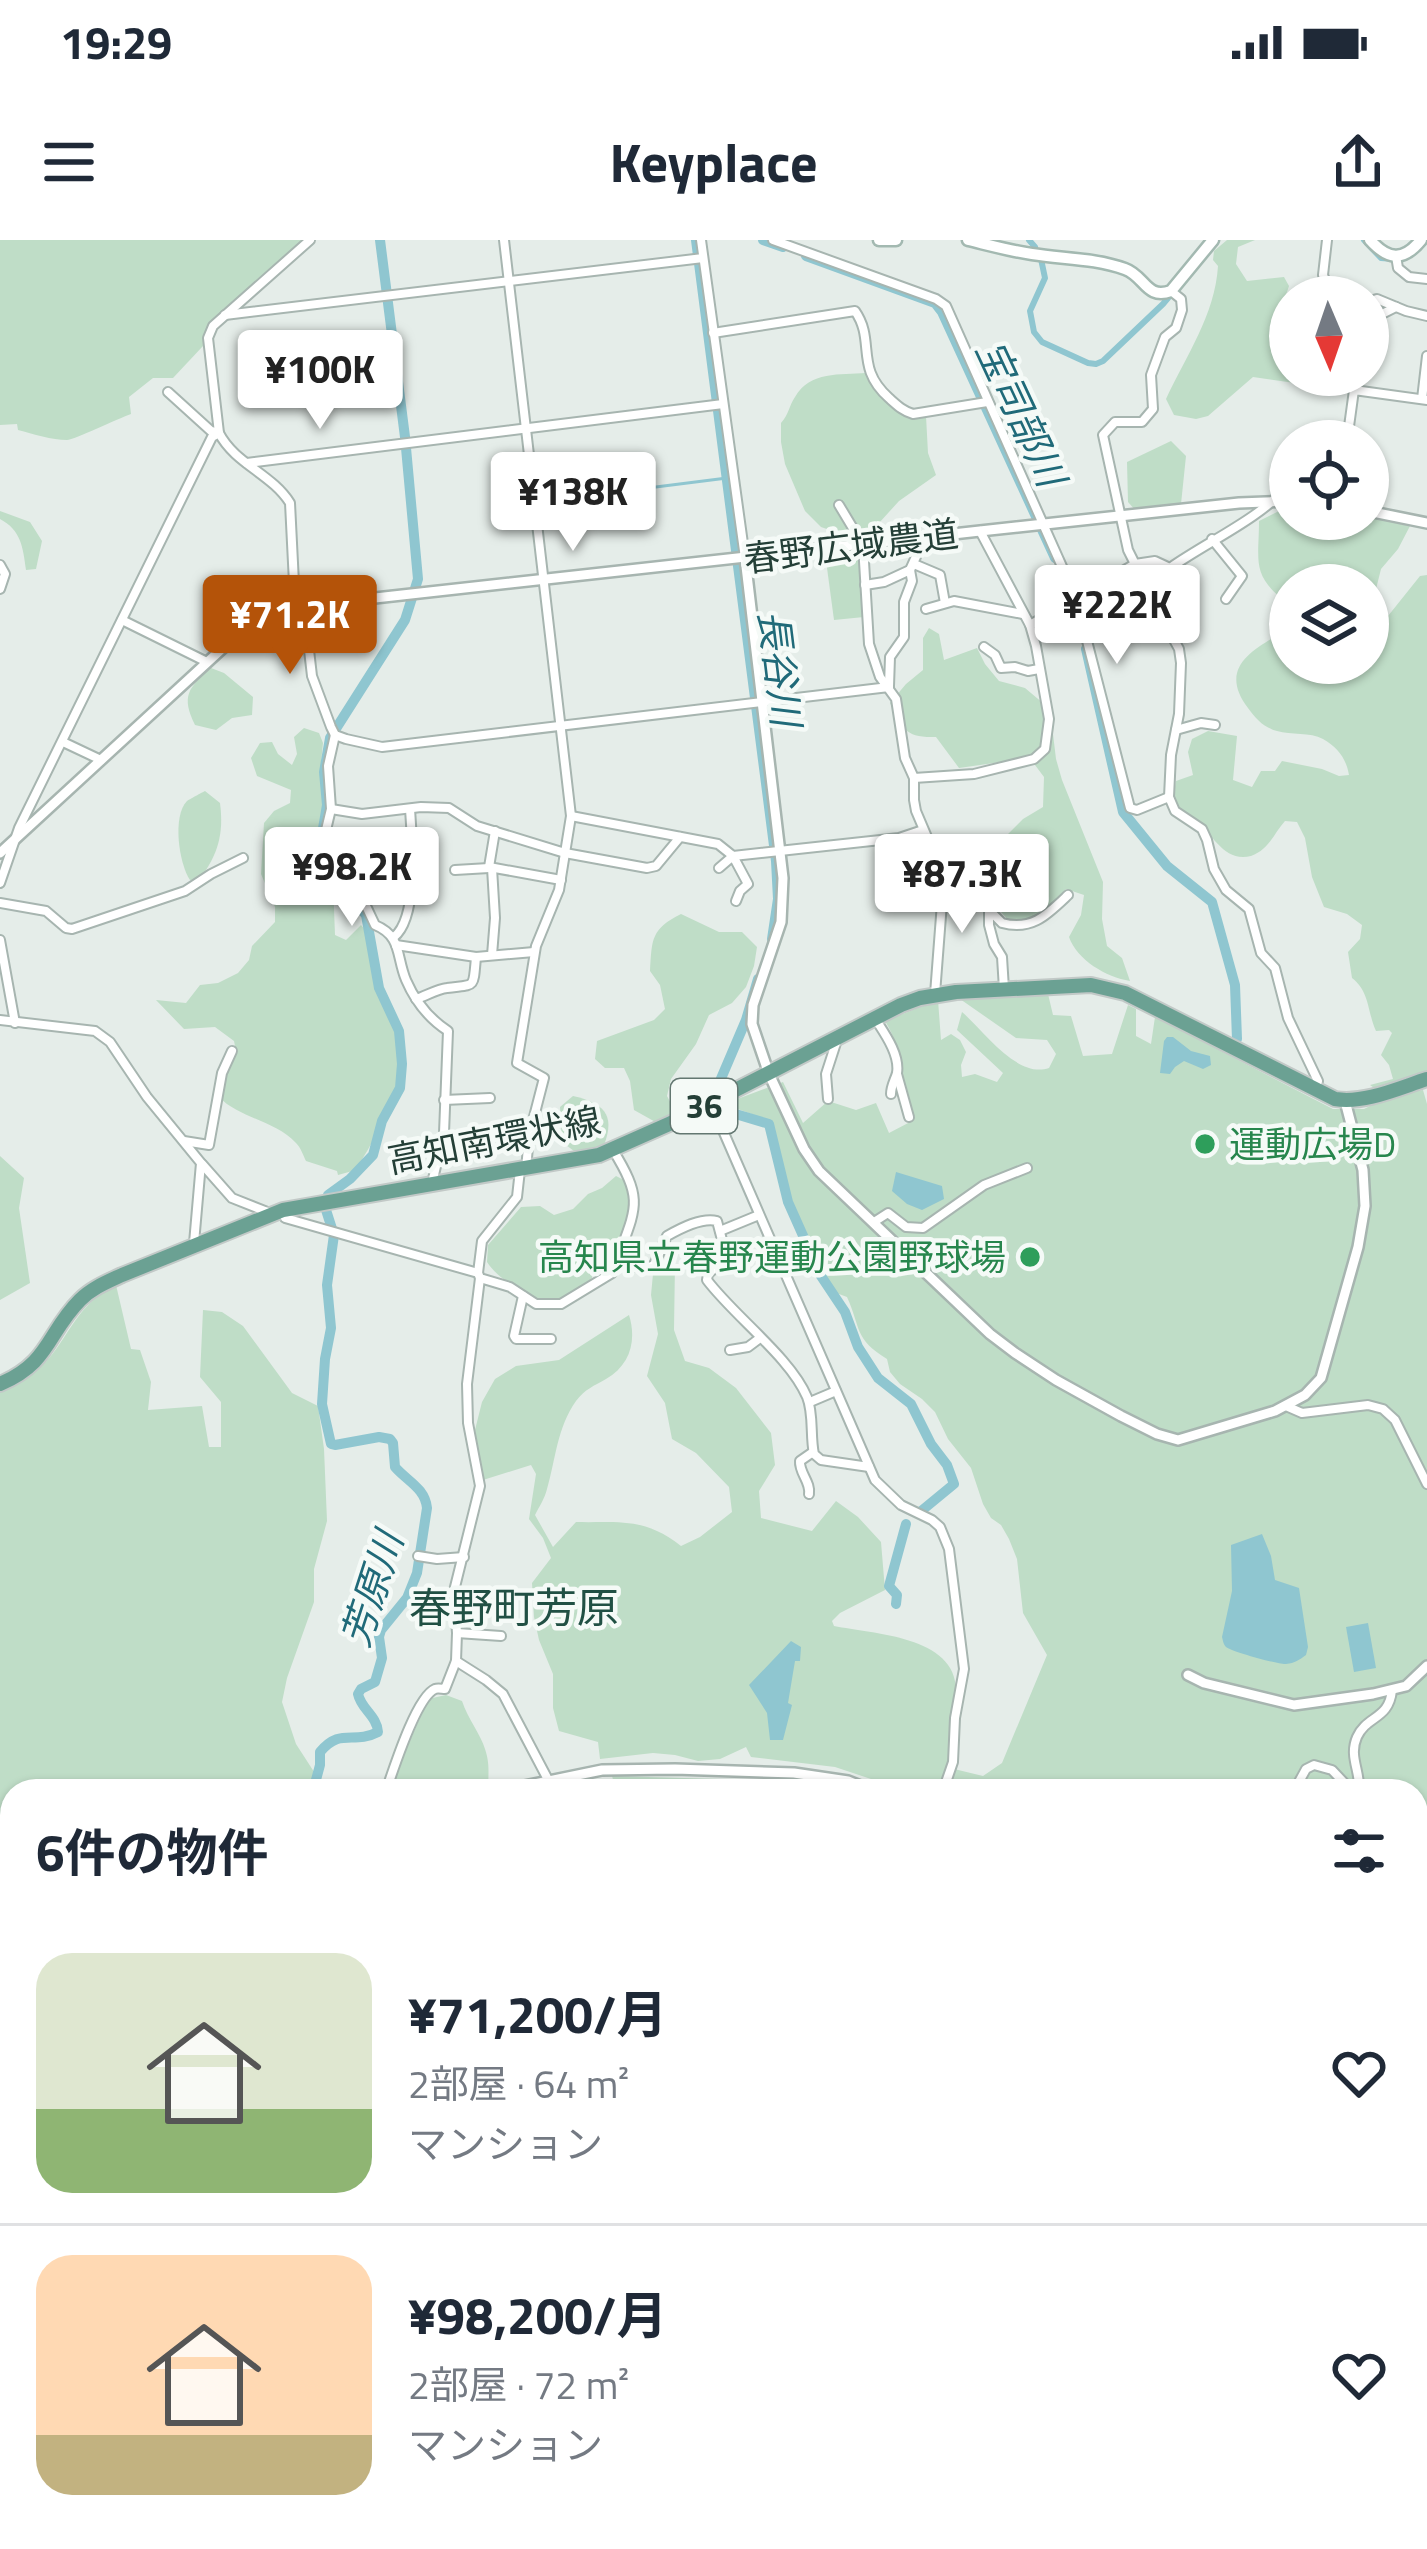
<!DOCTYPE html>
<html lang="ja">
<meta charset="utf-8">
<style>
:root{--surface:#fff;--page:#f2f2f3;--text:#1f2937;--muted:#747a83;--line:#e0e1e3;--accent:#b45309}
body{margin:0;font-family:"Titillium Web","Noto Sans JP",sans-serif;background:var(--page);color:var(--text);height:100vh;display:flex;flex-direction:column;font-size:45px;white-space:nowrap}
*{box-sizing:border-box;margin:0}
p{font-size:39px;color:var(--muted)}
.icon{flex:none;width:66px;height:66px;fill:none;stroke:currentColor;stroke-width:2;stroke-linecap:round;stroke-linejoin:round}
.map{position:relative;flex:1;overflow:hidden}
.side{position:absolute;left:0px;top:1539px;width:1428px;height:771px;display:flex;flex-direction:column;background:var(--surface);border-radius:36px 36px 0 0;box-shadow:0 3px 9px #0004}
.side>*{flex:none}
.needle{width:78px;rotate:178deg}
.tools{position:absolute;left:1269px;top:36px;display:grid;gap:24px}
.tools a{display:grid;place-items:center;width:120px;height:120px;border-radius:50%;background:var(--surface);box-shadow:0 3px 9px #0004;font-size:60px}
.price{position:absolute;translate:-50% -102px;padding:0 27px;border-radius:12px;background:#fff;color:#222;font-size:39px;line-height:78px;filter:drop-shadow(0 3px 6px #0008)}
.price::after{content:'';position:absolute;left:50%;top:72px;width:36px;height:27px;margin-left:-18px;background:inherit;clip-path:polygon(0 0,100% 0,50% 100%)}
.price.selected{background:var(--accent);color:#fff}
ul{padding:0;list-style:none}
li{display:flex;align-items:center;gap:36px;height:300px;padding:0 36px}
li+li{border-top:3px solid var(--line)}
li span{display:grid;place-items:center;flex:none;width:336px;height:240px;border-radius:36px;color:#555}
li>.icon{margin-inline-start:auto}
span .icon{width:144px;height:144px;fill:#fffc;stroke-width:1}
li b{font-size:51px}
h2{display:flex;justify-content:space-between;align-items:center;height:144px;padding:0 36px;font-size:51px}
.status{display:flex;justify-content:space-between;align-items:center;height:84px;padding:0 60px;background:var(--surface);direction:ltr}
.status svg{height:33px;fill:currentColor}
header{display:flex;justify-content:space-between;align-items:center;height:156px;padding:0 36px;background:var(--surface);font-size:54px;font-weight:700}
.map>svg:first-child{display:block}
.green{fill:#bfddc7;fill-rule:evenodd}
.water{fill:#8fc6d0}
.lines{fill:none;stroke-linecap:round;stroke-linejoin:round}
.stream{stroke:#8fc6d0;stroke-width:3}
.canal{stroke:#8fc6d0;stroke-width:6}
.river{stroke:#8fc6d0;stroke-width:10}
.minor-casing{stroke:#a7b5b0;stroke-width:12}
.tertiary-casing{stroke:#a7b5b0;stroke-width:14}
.secondary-casing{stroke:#a3b9b1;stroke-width:15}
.primary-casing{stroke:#c2c9c7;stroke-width:18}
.minor{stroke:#fff;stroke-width:8}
.tertiary{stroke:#fff;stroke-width:9}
.secondary{stroke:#fff;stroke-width:10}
.primary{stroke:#6ba193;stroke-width:14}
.leisure-dot{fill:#2e9e5b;stroke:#f5faf7;stroke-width:4.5}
.labels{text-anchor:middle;stroke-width:9;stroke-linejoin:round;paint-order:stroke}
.shield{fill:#f5faf7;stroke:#637771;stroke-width:3}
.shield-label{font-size:33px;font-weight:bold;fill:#243f37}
.street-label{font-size:36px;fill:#243f37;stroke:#f5faf7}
.leisure-label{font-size:36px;fill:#27864d;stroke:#f5faf7;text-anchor:start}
.water-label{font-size:39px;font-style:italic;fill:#206a79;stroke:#f5faf7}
.quarter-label{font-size:42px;fill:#215044;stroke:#f5faf7}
</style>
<div class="status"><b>19:29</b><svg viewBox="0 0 49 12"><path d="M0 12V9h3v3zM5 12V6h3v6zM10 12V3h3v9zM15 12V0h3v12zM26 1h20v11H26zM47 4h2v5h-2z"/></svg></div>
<header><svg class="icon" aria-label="menu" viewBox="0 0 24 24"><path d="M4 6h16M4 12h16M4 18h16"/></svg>Keyplace<svg class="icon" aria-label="share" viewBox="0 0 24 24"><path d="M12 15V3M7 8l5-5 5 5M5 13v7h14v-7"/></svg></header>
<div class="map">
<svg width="1427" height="2309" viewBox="0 0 1427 2309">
<rect width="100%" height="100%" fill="#e5ede9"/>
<g class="green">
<path d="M0 0H303L209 84 203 106 173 138H153L129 157 131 174C119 178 74 200 67 200 52 200 33 194 18 190L17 184 0 185Z"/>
<path d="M1227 0H1255L1238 7 1236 24 1247 41 1284 37 1289 46 1285 58 1290 66V135H1307L1302 144 1253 137 1208 176 1196 179 1174 175 1166 159C1186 116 1215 75 1218 26L1213 20 1214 11Z"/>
<path d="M866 133C878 156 899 177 926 176L928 213 936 235 899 261 869 294 853 298 821 287 805 271 785 224 781 202V183C789 174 789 166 795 157 810 131 840 135 866 133Z"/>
<path d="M1171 201 1186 216 1181 264 1136 271 1128 262 1127 222Z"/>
<path d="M0 271 30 282 42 301 36 329 26 330C23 307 21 290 0 279Z"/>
<path d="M1279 271 1290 272V279H1368V277L1410 286 1398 309 1381 329 1370 373 1384 381 1420 336 1427 335V843L1377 850 1370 845 1393 839 1389 825 1381 815 1392 793 1389 790 1376 791C1367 771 1370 752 1352 738L1348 712 1360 699 1362 685 1347 674 1324 667 1312 637 1305 598 1297 582 1285 581C1274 593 1269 610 1251 616 1225 623 1213 595 1196 580 1191 576 1184 574 1180 569 1173 561 1174 551 1176 541L1193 535 1188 512 1192 499 1208 491 1237 496 1233 540 1252 547 1261 531H1275L1282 521 1322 529 1339 536 1349 535C1346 518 1338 508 1323 499 1310 492 1291 495 1277 491 1263 487 1256 479 1248 468 1217 427 1254 409 1285 391L1288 381 1286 362C1251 335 1259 322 1259 281ZM1290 345H1368V423H1290Z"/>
<path d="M860 310 864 377 834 380 825 313Z"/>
<path d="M929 388 939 394 944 420 977 408 985 424 999 441 1025 448 1050 469 1056 519 1062 540 1103 642 1102 679 1107 706 1122 718 1130 741C1106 737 1077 720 1069 697L1081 675 1084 655 1066 649 1036 681 1011 684 993 662 995 648 1024 647 1019 612 1008 594 1023 579 1043 567 1044 537 1032 521H1008L959 528 936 497C905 498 903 489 890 463L906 444 923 430V398Z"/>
<path d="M211 428 224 433 253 457 252 475 232 478 216 490 195 485C181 456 188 448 211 428Z"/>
<path d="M304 488 319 493 323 503 321 523 324 562 319 607 323 630 333 642 335 695 346 700 361 685 367 692C374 712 375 736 384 756 389 769 388 759 394 771 420 825 383 884 356 930L338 935 337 931 306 921C303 915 301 908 296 903 276 881 239 878 219 857L224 833 236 811 234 801 215 787 184 789 156 760 186 763 200 745 218 743 238 733 249 720 252 706 275 682V667L261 634 264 583 274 571 290 563 291 550 257 536 251 518 260 503 272 502 278 514 292 525 297 514 294 497Z"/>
<path d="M205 551 220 563C224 594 218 614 200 639L190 640C179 624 172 576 187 561 188 560 203 552 205 551Z"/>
<path d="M681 674 719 692H742L757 707 754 726 746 747 732 763 709 775 696 804 671 839 667 856 676 873 659 884 634 870 630 841 624 828H605L595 819 597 801 654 780 665 769 660 745 650 731C652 699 651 689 681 674Z"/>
<path d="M1048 754 1053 775 1071 776 1083 816 1112 814 1128 765 1136 769V796L1151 804 1155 777 1333 869H1364L1392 855 1423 850 1427 864V1675L1416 1666V1551H954L933 1549 930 1551H896L874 1540 835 1527 751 1517 746 1507 720 1519 698 1521 675 1515 653 1513 600 1519 598 1502 559 1491 553 1468V1434L539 1400 534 1377 532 1343 551 1318 543 1298 529 1279 536 1234 531 1225 483 1240 475 1190 482 1162 495 1139 516 1126 559 1120 629 1075C637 1101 630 1125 606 1139 594 1146 585 1149 576 1161 557 1188 556 1218 547 1249 545 1258 539 1267 535 1275L553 1307 576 1282C618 1283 645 1277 681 1306L700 1297 732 1272 729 1247 696 1213 672 1199 665 1163 647 1136 658 1094 651 1055 653 1034 675 1023 674 1090 685 1121 709 1128 736 1148 771 1193 775 1225 759 1251 761 1278 812 1291 836 1261 858 1277 881 1302 885 1350 840 1373 832 1381 834 1386C873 1394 958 1396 956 1452 955 1478 945 1502 950 1528L983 1536 1002 1523 1047 1415 1023 1373 1017 1319 1009 1299 1001 1285 991 1278 983 1264 971 1228 948 1199 935 1172 922 1159 900 1144 890 1132 887 1119C854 1099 861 1088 847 1057L831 1051 791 960 771 881 724 864 783 842 803 883 828 861 856 870 876 863 889 893 912 881C902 846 904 811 885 781L938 760 941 800 951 794 960 800 966 812 961 825 962 837 975 834 997 842 1003 833 957 790 962 772C984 791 1017 839 1049 828L1056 814 1047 800 1016 798 960 759 985 755Z"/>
<path d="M573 856C603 863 616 874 604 905L582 917 562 902 560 867Z"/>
<path d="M0 916 24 938 19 968 30 1043 0 1060Z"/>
<path d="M616 936 628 942C631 962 631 976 625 995 600 1008 591 1006 592 1038 567 1067 546 1067 516 1047 503 1039 496 1035 487 1022L488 1005 521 967 540 966 554 975 573 969 588 954 602 948Z"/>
<path d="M116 1045 131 1109 140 1110 151 1142 148 1170 202 1166 209 1207H221V1162L200 1137 203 1070 222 1072 243 1086 292 1153 318 1166 324 1209 327 1281 314 1329V1362L287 1438 282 1462 296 1504 318 1538 311 1551H12V1727H0V1151C12 1146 25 1141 35 1132 69 1104 71 1067 116 1045Z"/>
<path d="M446 1455 462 1461C468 1479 481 1495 485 1509 491 1527 487 1535 489 1551H400L390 1547 428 1459Z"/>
<path d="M612 1536 793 1541 801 1551H616Z"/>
<path d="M1427 1678V2114L1416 2119V1686Z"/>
<path d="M12 2119V2298H365L369 2306 367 2309H0V2121Z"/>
<path d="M415 2298H1253L1249 2309H421Z"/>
</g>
<g class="water">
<path d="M1167 797H1173L1191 811 1210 816 1211 825 1203 829 1184 821 1175 827 1170 834 1160 833 1164 801Z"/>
<path d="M896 932 942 946 944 959 922 970 907 964 892 951Z"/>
<path d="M1262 1294 1271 1316 1275 1340 1299 1348 1308 1407 1306 1415C1299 1420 1295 1423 1286 1424 1279 1425 1230 1411 1226 1407 1223 1404 1223 1400 1222 1397L1232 1351 1231 1305Z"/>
<path d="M1368 1383 1376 1428 1354 1432 1346 1387Z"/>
<path d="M791 1401 801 1407 800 1421H795L788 1463 792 1465 783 1500H770L767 1473 749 1445Z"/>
</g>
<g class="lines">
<path class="stream" d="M545 261 727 238"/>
<g class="canal">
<path d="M1029 0 1035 7"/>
<path d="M1364 0 1381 18 1394 19"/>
<path d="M1041 19 1045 38 1030 71 1034 92 1042 102 1088 123 1096 124 1103 121 1163 64 1173 52"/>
</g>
<g class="river">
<path d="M696 0 776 621 778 659 772 699"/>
<path d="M763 0 783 7"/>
<path d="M806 16 935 63 942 72 1055 318"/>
<path d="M1086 409 1123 572 1167 626 1212 662 1235 745 1237 799"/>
<path d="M714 855 746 780 758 739"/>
<path d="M719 869 769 884 788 962 821 1036 845 1072 858 1107 878 1138 911 1164 931 1204 947 1225 954 1244 920 1272"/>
<path d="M327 960 328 955 350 939 373 915 382 881 400 848 402 824 399 791 379 748 366 675 329 631 321 600 327 565 324 532 330 498 405 380 418 339 405 197 380 0"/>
<path d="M896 1364 897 1355 889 1346 906 1284"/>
<path d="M313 1551 320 1525V1512C341 1487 353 1505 378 1492 377 1476 361 1469 358 1454L361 1449 375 1442 382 1418 379 1397 381 1390 407 1358 417 1333 427 1268C425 1248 407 1241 395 1227L393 1203 390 1199 379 1197 335 1205 331 1204 322 1164 325 1119 331 1088 327 1045 334 995 326 970"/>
<path d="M392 2309 393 2298"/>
</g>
<g class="minor-casing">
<g id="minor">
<path d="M701 0 745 318"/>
<path d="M773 0 936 59 946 66 1076 358 1130 568 1137 570 1169 557"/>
<path d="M1327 0 1323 35 1331 55"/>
<path d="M1396 16 1398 28 1409 37 1427 39"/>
<path d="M1368 62 1377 59 1406 71 1427 76"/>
<path d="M225 75 703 18"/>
<path d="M1368 81 1396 67"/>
<path d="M713 93 855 71C876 101 854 127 889 158 898 166 903 171 913 174L987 162"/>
<path d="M168 152 211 191 219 193C235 224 272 234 290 263L295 363 306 384 312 436 331 487 335 495 346 499 382 507 889 447"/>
<path d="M1422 159 1427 116"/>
<path d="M1347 201 1354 150 1427 160"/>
<path d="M247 223 723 164"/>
<path d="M839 265 863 305 869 404 880 437 896 459 905 518 914 538V560L916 571 944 637 935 754"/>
<path d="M1212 299 1242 336 1226 359"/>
<path d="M914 324 940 335 945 363"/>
<path d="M1135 324 1128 310 1103 195 1115 182H1142L1153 169 1151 135 1165 97 1176 88 1182 70 1181 59 1171 51"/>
<path d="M0 325 5 334 0 349"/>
<path d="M1170 328C1210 300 1258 280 1290 244"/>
<path d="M865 345 884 342 910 330 919 310 935 297"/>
<path d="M926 369 954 361 1023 374"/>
<path d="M122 380 207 422"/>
<path d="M1030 385 1135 324 1155 321 1170 328 1175 337 1176 351 1167 373V387L1179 409 1181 423 1179 474 1171 515 1169 557 1175 571 1202 589 1207 600 1214 629 1226 650 1249 669 1261 713 1275 728 1288 778 1318 841 1315 850"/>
<path d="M984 407 995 415 1001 428 1015 427 1028 431 1039 429"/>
<path d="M889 446 890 417 904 397V362L912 341 910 330"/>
<path d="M1176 490 1201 483 1215 485"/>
<path d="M335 495 328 526 331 569 325 594V606L337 634 367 668 375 685C402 696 396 716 406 740 415 761 428 778 448 791L444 893 432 943"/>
<path d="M63 502 101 520"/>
<path d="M914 538 974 534 1034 519 1045 509 1049 479 1036 406 1030 385 980 291"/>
<path d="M331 569 362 574 421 567 449 568 477 586 565 613 571 576 504 0"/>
<path d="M571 576 718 604 733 616 899 598 923 590"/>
<path d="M495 591 489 627 561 640"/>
<path d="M492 628 495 678 492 715"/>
<path d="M719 628 733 616 748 644 740 651 736 661"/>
<path d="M455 630 489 628"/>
<path d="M944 637 982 642 989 646V685L994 704 1002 717 1004 749"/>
<path d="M0 643 19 588 212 197 219 193 208 98 213 86 310 0"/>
<path d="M0 663 46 671 66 688 72 689 185 651 211 634 243 618"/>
<path d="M990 671 1002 683C1032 691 1047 675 1068 655"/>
<path d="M394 697C419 677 412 600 410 569"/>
<path d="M0 700 15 783"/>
<path d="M396 705 476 717 534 712"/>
<path d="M416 759C426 756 437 749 447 748 476 744 473 750 476 717"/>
<path d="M0 780 95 791 110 802 147 857 201 923 194 1003"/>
<path d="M876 780C885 794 900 815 897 833 895 840 891 846 891 854"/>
<path d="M897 834 909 877"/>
<path d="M828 859 826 834 837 800"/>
<path d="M444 860 490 858"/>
<path d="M711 863 875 1240 901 1265 932 1280 940 1287 949 1309 964 1429 955 1478 953 1522 943 1551"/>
<path d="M184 901 209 905 222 833 232 811"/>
<path d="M613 910C643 959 637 966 618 1017L619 1024"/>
<path d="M202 924 232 958 270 973"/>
<path d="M526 929 529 896 544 838 517 823 536 706 559 650 565 613 647 628 656 626 680 597"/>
<path d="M283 970 285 978 478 1033 480 1038 510 1047 536 1064H561L612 1033 619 1024 647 1028 654 1025 667 996C681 988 702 977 717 981L726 1015 724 1020 708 1034 707 1040C734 1076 790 1117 807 1157 814 1174 810 1196 814 1214L821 1220 869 1227"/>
<path d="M874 982 888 973 906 987 923 988 984 945 1027 928"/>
<path d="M720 991 759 975"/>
<path d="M478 1033 482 1001 517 957 520 930"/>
<path d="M523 1056 514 1096 516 1099H551"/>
<path d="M730 1110 748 1107 760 1098"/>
<path d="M810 1162 836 1151"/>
<path d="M1286 1166 1302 1173 1368 1165 1383 1169 1395 1180 1427 1244"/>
<path d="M809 1254C811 1242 799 1233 800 1221L813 1212"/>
<path d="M418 1316 437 1319 464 1317"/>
<path d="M457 1393 501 1396"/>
<path d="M456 1421 486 1440 503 1454 554 1551"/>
<path d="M386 1551C393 1531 416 1457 435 1449 438 1448 442 1449 445 1449L456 1421 457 1393 454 1351 480 1246 468 1183 467 1144 480 1038"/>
<path d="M1294 1551 1306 1529 1314 1525 1332 1530 1350 1549 1359 1546C1359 1529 1349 1515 1357 1497 1367 1475 1389 1480 1392 1450"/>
<path d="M1416 1643 1427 1630"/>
<path d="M0 1733 12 1730"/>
<path d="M0 1765 12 1763"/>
<path d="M0 1800 12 1798"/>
<path d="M0 1835 12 1833"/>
<path d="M0 1870 12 1868"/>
<path d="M0 1920 12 1918"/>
<path d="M0 1956 12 1954"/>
<path d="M0 1991 12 1989"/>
<path d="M0 2028 12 2026"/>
<path d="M0 2063 12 2061"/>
<path d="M0 2099 12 2097"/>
</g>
</g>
<g class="tertiary-casing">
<g id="tertiary">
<path d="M1368 271 1427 283"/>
<path d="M745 318 783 638 781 682 753 765 752 784 769 834 804 909 819 931 990 1094 1015 1113 1056 1140 1121 1176 1157 1194 1178 1200 1275 1171 1305 1155 1321 1138 1358 1007 1365 966 1363 930 1345 861"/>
<path d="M0 613 225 406C255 384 285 371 321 364L980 291 1239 263 1290 261"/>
<path d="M1188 1435 1204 1443 1294 1465 1373 1454 1406 1446 1427 1426"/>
<path d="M500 1551 602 1530 675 1529 794 1533 848 1541 873 1551"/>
<path d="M0 1896 12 1894"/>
</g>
</g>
<g class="secondary-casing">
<g id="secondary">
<path d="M879 0H896"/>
<path d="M968 0C989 5 1011 11 1032 14 1063 19 1095 18 1125 29 1145 36 1146 60 1171 51L1213 0"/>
<path d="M1370 0C1388 20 1403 22 1421 0"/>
</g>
</g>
<g class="primary-casing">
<path id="primary" d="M0 1144C50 1123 47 1093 80 1060 92 1048 107 1042 122 1035L283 970 599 915 669 884 901 765 920 758 956 752 1091 745 1125 753 1335 859C1364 864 1399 848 1427 839"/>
</g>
<use href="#minor" class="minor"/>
<use href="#tertiary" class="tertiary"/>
<use href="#secondary" class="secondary"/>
<use href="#primary" class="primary"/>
</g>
<g class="leisure-dot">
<circle cx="1205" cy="904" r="12"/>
<circle cx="1030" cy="1017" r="12"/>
</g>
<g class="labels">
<rect class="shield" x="671" y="839" width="66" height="54" rx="9"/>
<g class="shield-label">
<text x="704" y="878">36</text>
</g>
<g class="street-label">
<text transform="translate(851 306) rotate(-7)" y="13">春野広域農道</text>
<text transform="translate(494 900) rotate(-11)" y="13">高知南環状線</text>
</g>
<g class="leisure-label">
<text x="1229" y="917">運動広場D</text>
<text x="1006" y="1030" text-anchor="end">高知県立春野運動公園野球場</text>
</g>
<g class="water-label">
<text transform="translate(1021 173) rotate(65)" y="14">宝司部川</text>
<text transform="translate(780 428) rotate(83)" y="14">長谷川</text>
<text transform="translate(372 1349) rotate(-72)" y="14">芳原川</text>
</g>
<g class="quarter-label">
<text x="514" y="1383">春野町芳原</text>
</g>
</g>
</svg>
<div class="tools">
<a><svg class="needle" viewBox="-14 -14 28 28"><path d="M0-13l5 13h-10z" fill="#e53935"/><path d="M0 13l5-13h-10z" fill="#747a83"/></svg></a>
<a><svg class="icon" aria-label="locate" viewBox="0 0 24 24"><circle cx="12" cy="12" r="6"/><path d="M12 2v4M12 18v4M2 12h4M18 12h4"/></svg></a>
<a><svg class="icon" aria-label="layers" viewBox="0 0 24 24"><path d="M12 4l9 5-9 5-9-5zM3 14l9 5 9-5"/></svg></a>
</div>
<b class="price" style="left:320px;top:192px">¥100K</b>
<b class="price" style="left:573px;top:314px">¥138K</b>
<b class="price" style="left:1117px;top:427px">¥222K</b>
<b class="price selected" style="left:290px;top:437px">¥71.2K</b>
<b class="price" style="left:352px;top:689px">¥98.2K</b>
<b class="price" style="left:962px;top:696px">¥87.3K</b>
<section class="side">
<h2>6件の物件<svg class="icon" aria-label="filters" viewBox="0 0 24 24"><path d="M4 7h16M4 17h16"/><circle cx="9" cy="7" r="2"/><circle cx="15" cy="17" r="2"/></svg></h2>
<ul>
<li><span style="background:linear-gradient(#dfe7d0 65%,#8fb573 0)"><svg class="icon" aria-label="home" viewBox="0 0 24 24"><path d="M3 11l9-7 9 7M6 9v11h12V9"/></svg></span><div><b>¥71,200/月</b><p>2部屋 · 64 m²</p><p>マンション</p></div><svg class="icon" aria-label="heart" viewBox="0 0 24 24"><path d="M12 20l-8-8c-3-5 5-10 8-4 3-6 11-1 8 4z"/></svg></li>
<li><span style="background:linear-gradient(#ffd9b3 75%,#c2b280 0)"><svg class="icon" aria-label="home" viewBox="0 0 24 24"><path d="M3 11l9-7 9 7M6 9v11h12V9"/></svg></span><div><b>¥98,200/月</b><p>2部屋 · 72 m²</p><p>マンション</p></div><svg class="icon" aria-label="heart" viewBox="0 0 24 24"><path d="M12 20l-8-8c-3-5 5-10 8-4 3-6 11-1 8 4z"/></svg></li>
</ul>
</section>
</div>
